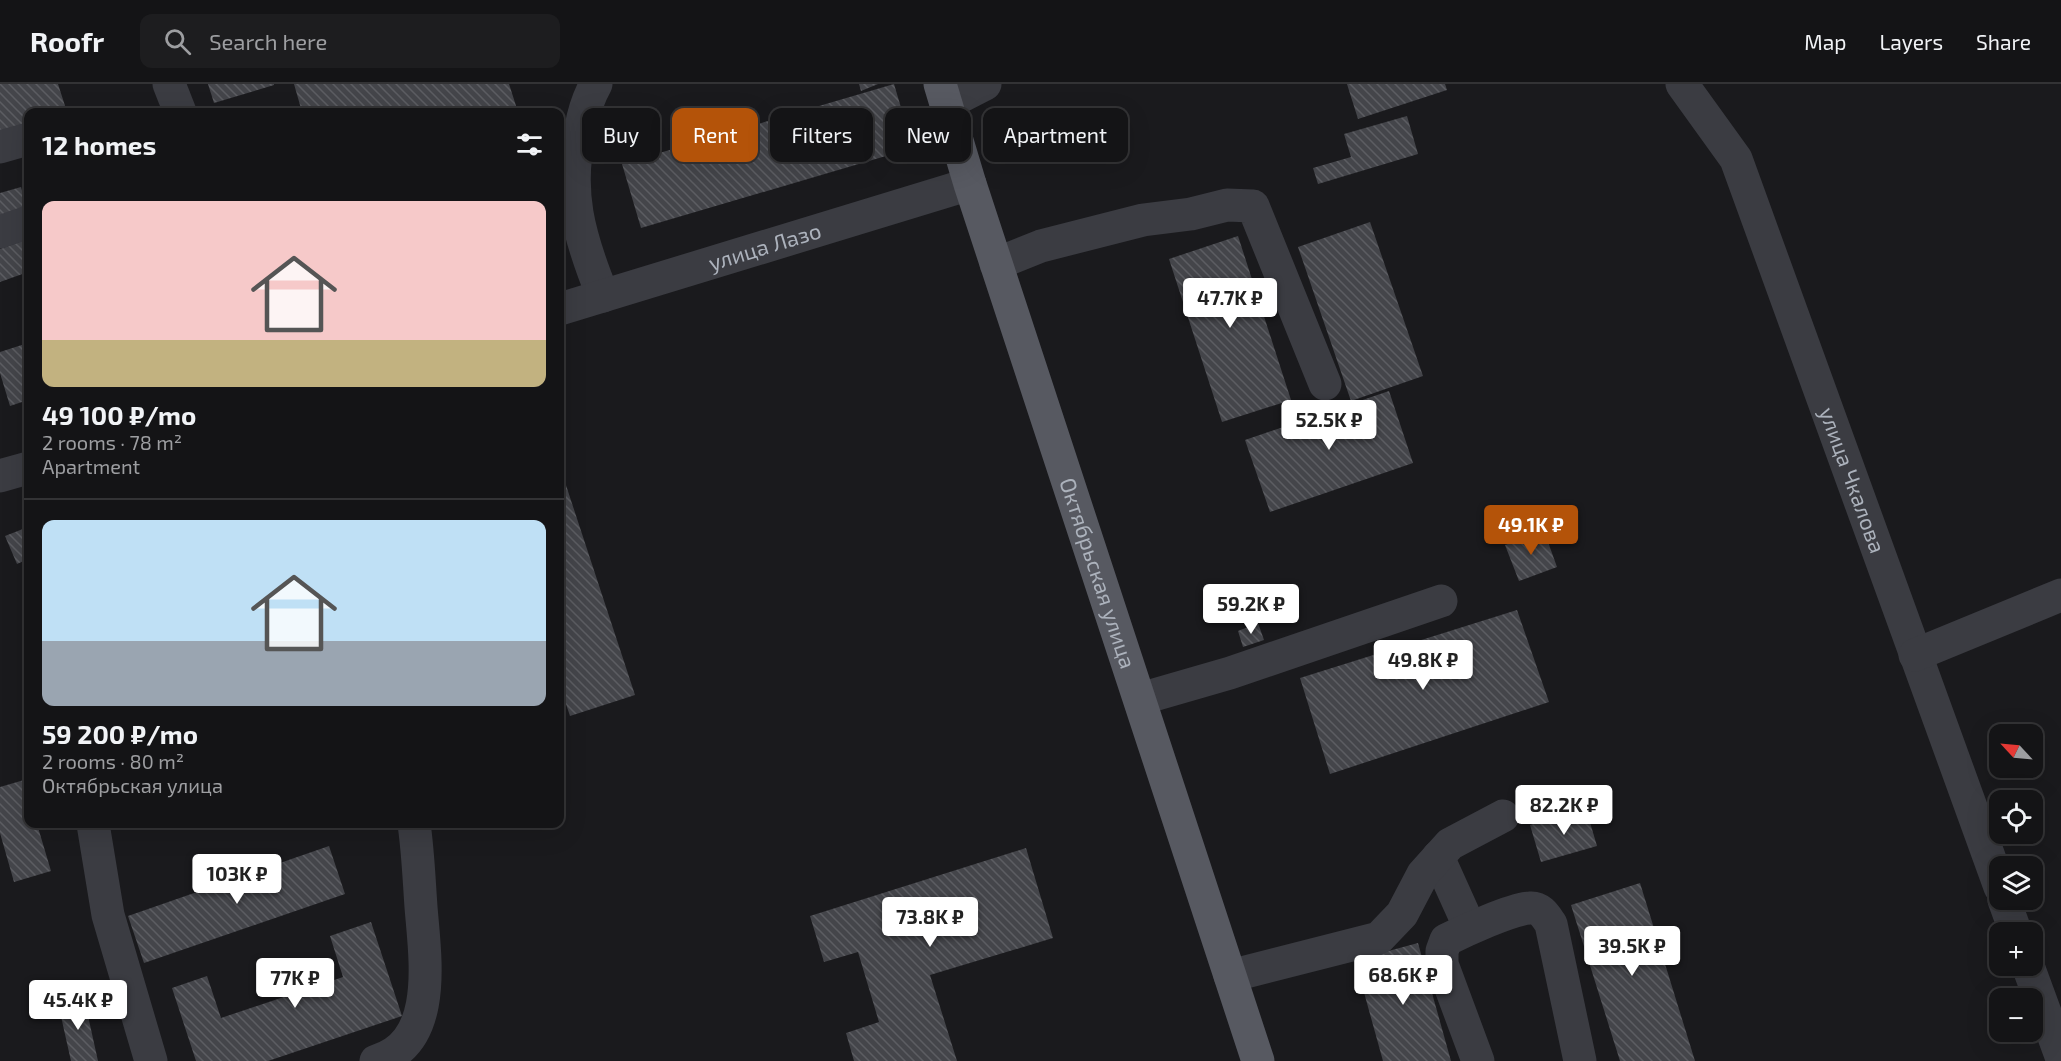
<!DOCTYPE html>
<meta charset="utf-8">
<style>
:root{--surface:#141416;--page:#1d1d1f;--text:#f1f3f6;--muted:#9d9ea1;--line:#333335;--accent:#b45309}
body{margin:0;font-family:"Exo 2",sans-serif;background:var(--page);color:var(--text);height:100vh;display:flex;flex-direction:column;font-size:22px;white-space:nowrap}
*{box-sizing:border-box;margin:0}
p{font-size:20px;color:var(--muted)}
.icon{flex:none;width:33px;height:33px;fill:none;stroke:currentColor;stroke-width:2;stroke-linecap:round;stroke-linejoin:round}
.map{position:relative;flex:1;overflow:hidden}
.drawer{position:absolute;left:24px;top:24px;width:540px;height:720px;display:flex;flex-direction:column;background:var(--surface);border-radius:12px;box-shadow:0 6px 24px #0002,0 0 0 2px var(--line)}
.drawer>*{flex:none}
.hud{position:absolute;left:582px;top:24px;width:570px;height:54px;display:flex;gap:12px}
.needle{width:39px;rotate:296deg}
.tools{position:absolute;left:1989px;top:640px;display:grid;gap:12px}
.tools a{display:grid;place-items:center;width:54px;height:54px;border-radius:12px;background:var(--surface);box-shadow:0 6px 24px #0002,0 0 0 2px var(--line);font-size:30px}
.price{position:absolute;translate:-50% -51px;padding:0 14px;border-radius:6px;background:#fff;color:#222;font-size:20px;line-height:39px;filter:drop-shadow(0 2px 3px #0008)}
.price::after{content:'';position:absolute;left:50%;top:36px;width:18px;height:14px;margin-left:-9px;background:inherit;clip-path:polygon(0 0,100% 0,50% 100%)}
.price.active{background:var(--accent);color:#fff}
ul{padding:0;list-style:none}
li{display:grid;align-content:center;gap:12px;height:318px;padding:0 18px}
li+li{border-top:2px solid var(--line)}
li span{display:grid;place-items:center;height:186px;border-radius:12px;color:#555}
li>.icon{margin-inline-start:auto}
span .icon{width:108px;height:108px;fill:#fffc;stroke-width:1}
li b{font-size:26px}
h2{display:flex;justify-content:space-between;align-items:center;height:72px;padding:0 18px;font-size:26px}
.tag{padding:0 21px;border-radius:12px;background:var(--surface);box-shadow:0 6px 24px #0002,0 0 0 2px var(--line);font-size:21px;line-height:54px}
.tag.active{background:var(--accent);color:#fff}
header{display:flex;align-items:center;gap:36px;box-sizing:border-box;height:84px;padding:0 30px;background:var(--surface);border-bottom:2px solid var(--line)}
header strong{font-size:28px}
nav{display:flex;gap:33px;margin-inline-start:auto;font-size:21px}
.search{width:420px;height:54px;background:var(--page);display:flex;align-items:center;gap:15px;box-sizing:border-box;padding:0 21px;border-radius:12px;color:var(--muted);font-size:22px}
.map>svg:first-child{display:block}
.building{fill:url(#building-back-hatch)}
.lines{fill:none;stroke-linecap:round;stroke-linejoin:round}
.minor{stroke:#3b3c42;stroke-width:33}
.major{stroke:#575961;stroke-width:33}
.labels{text-anchor:middle;stroke-width:5;stroke-linejoin:round;paint-order:stroke}
.street-label{font-size:22px;fill:#acb2bc;stroke:#151518}
</style>
<header>
<strong>Roofr</strong>
<div class="search"><svg class="icon" aria-label="search" viewBox="0 0 24 24"><circle cx="10" cy="10" r="6"/><path d="M15 15l6 6"/></svg>Search here</div>
<nav><a>Map</a><a>Layers</a><a>Share</a></nav>
</header>
<div class="map">
<svg width="2061" height="977" viewBox="0 0 2061 977">
<defs>
<pattern id="building-back-hatch" width="6" height="6" patternUnits="userSpaceOnUse" patternTransform="scale(1.5)"><rect width="6" height="6" fill="#44454a"/><path d="M-1 5l2 2M0 0l6 6M5-1l2 2" fill="none" stroke="#5c5d62"/></pattern>
</defs>
<rect width="100%" height="100%" fill="#1a1a1d"/>
<g class="building">
<path d="M0 0H58L67 28H28V45L0 54Z"/>
<path d="M208 0H274V1L214 19Z"/>
<path d="M294 0H509L518 28H302Z"/>
<path d="M859 0H878L861 7Z"/>
<path d="M894 0 913 64 641 144 622 80Z"/>
<path d="M1347 0H1445L1447 6 1358 35Z"/>
<path d="M1407 32 1418 70 1318 100 1313 84 1351 73 1344 50Z"/>
<path d="M21 103 28 129 0 139V109Z"/>
<path d="M1370 138 1423 292 1351 317 1298 163Z"/>
<path d="M1238 152 1291 316 1222 338 1169 175Z"/>
<path d="M28 155V188L0 198V165Z"/>
<path d="M28 259V316L10 322 0 289V268Z"/>
<path d="M1389 307 1413 379 1270 428 1245 356Z"/>
<path d="M560 383 635 611 570 632 560 602Z"/>
<path d="M28 443V475L17 480 5 452Z"/>
<path d="M1544 447 1557 483 1519 497 1505 461Z"/>
<path d="M1517 526 1549 618 1330 690 1300 594Z"/>
<path d="M1258 539 1264 556 1243 563 1238 547Z"/>
<path d="M24 696 28 712V740H37L51 787 14 798 0 749V703Z"/>
<path d="M1586 725 1597 762 1541 778 1530 741Z"/>
<path d="M329 762 345 810 144 879 128 832Z"/>
<path d="M1026 764 1053 854 930 891 957 977H854L846 949 879 938 858 868 824 878 810 832Z"/>
<path d="M1640 799 1695 977H1620L1571 821Z"/>
<path d="M371 838 402 932 268 977H196L172 904 207 892 221 934 343 893 330 852Z"/>
<path d="M1418 859 1451 977H1383L1355 876Z"/>
<path d="M84 914 98 977H71L58 919Z"/>
</g>
<g class="lines">
<g class="minor">
<path d="M169 0 180 28"/>
<path d="M596 0C588 14 584 27 581 43 565 106 579 153 603 212"/>
<path id="s1" d="M1682 0 1736 75 2000 803"/>
<path d="M946 20 985 0"/>
<path d="M0 63 28 55"/>
<path d="M0 148 28 138"/>
<path d="M996 180 1041 162 1143 136 1191 130 1227 121 1253 122 1325 300"/>
<path id="s2" d="M560 225 970 100"/>
<path d="M0 392 28 384"/>
<path d="M1915 571 2061 511"/>
<path d="M1140 615 1230 589 1441 517"/>
<path d="M93 740 108 831 151 977"/>
<path d="M1438 773 1470 844"/>
<path d="M2004 816 2016 849"/>
<path d="M2028 882 2061 972"/>
<path d="M1230 892 1379 854 1402 830 1423 790 1450 760 1503 732"/>
<path d="M376 977C439 959 425 874 421 823 419 795 418 767 414 740"/>
<path d="M1478 977 1442 880V867L1446 856C1464 847 1511 825 1530 824 1541 823 1546 833 1551 840L1580 977"/>
</g>
<path class="major" id="s3" d="M940 0 970 100 1258 977"/>
</g>
<g class="labels">
<g class="street-label">
<text dy="8" stroke="none"><textPath href="#s2" startOffset="214">улица Лазо</textPath></text>
<text dy="8" stroke="none"><textPath href="#s1" startOffset="434">улица Чкалова</textPath></text>
<text dy="8" stroke="none"><textPath href="#s3" startOffset="514">Октябрьская улица</textPath></text>
</g>
</g>
</svg>
<div class="tools">
<a><svg class="needle" viewBox="-14 -14 28 28"><path d="M0-13l5 13h-10z" fill="#e53935"/><path d="M0 13l5-13h-10z" fill="#9d9ea1"/></svg></a>
<a><svg class="icon" aria-label="locate" viewBox="0 0 24 24"><circle cx="12" cy="12" r="6"/><path d="M12 2v4M12 18v4M2 12h4M18 12h4"/></svg></a>
<a><svg class="icon" aria-label="layers" viewBox="0 0 24 24"><path d="M12 4l9 5-9 5-9-5zM3 14l9 5 9-5"/></svg></a>
<a>+</a>
<a>−</a>
</div>
<b class="price" style="left:1230px;top:245px">47.7K ₽</b>
<b class="price" style="left:1329px;top:367px">52.5K ₽</b>
<b class="price active" style="left:1531px;top:472px">49.1K ₽</b>
<b class="price" style="left:1251px;top:551px">59.2K ₽</b>
<b class="price" style="left:1423px;top:607px">49.8K ₽</b>
<b class="price" style="left:1564px;top:752px">82.2K ₽</b>
<b class="price" style="left:237px;top:821px">103K ₽</b>
<b class="price" style="left:930px;top:864px">73.8K ₽</b>
<b class="price" style="left:1632px;top:893px">39.5K ₽</b>
<b class="price" style="left:1403px;top:922px">68.6K ₽</b>
<b class="price" style="left:295px;top:925px">77K ₽</b>
<b class="price" style="left:78px;top:947px">45.4K ₽</b>
<div class="hud">
<a class="tag">Buy</a>
<a class="tag active">Rent</a>
<a class="tag">Filters</a>
<a class="tag">New</a>
<a class="tag">Apartment</a>
</div>
<section class="drawer">
<h2>12 homes<svg class="icon" aria-label="filters" viewBox="0 0 24 24"><path d="M4 7h16M4 17h16"/><circle cx="9" cy="7" r="2"/><circle cx="15" cy="17" r="2"/></svg></h2>
<ul>
<li><span style="background:linear-gradient(#f6c9c9 75%,#c2b280 0)"><svg class="icon" aria-label="home" viewBox="0 0 24 24"><path d="M3 11l9-7 9 7M6 9v11h12V9"/></svg></span><div><b>49 100 ₽/mo</b><p>2 rooms · 78 m²</p><p>Apartment</p></div></li>
<li><span style="background:linear-gradient(#bfe0f5 65%,#9aa5b1 0)"><svg class="icon" aria-label="home" viewBox="0 0 24 24"><path d="M3 11l9-7 9 7M6 9v11h12V9"/></svg></span><div><b>59 200 ₽/mo</b><p>2 rooms · 80 m²</p><p>Октябрьская улица</p></div></li>
</ul>
</section>
</div>
